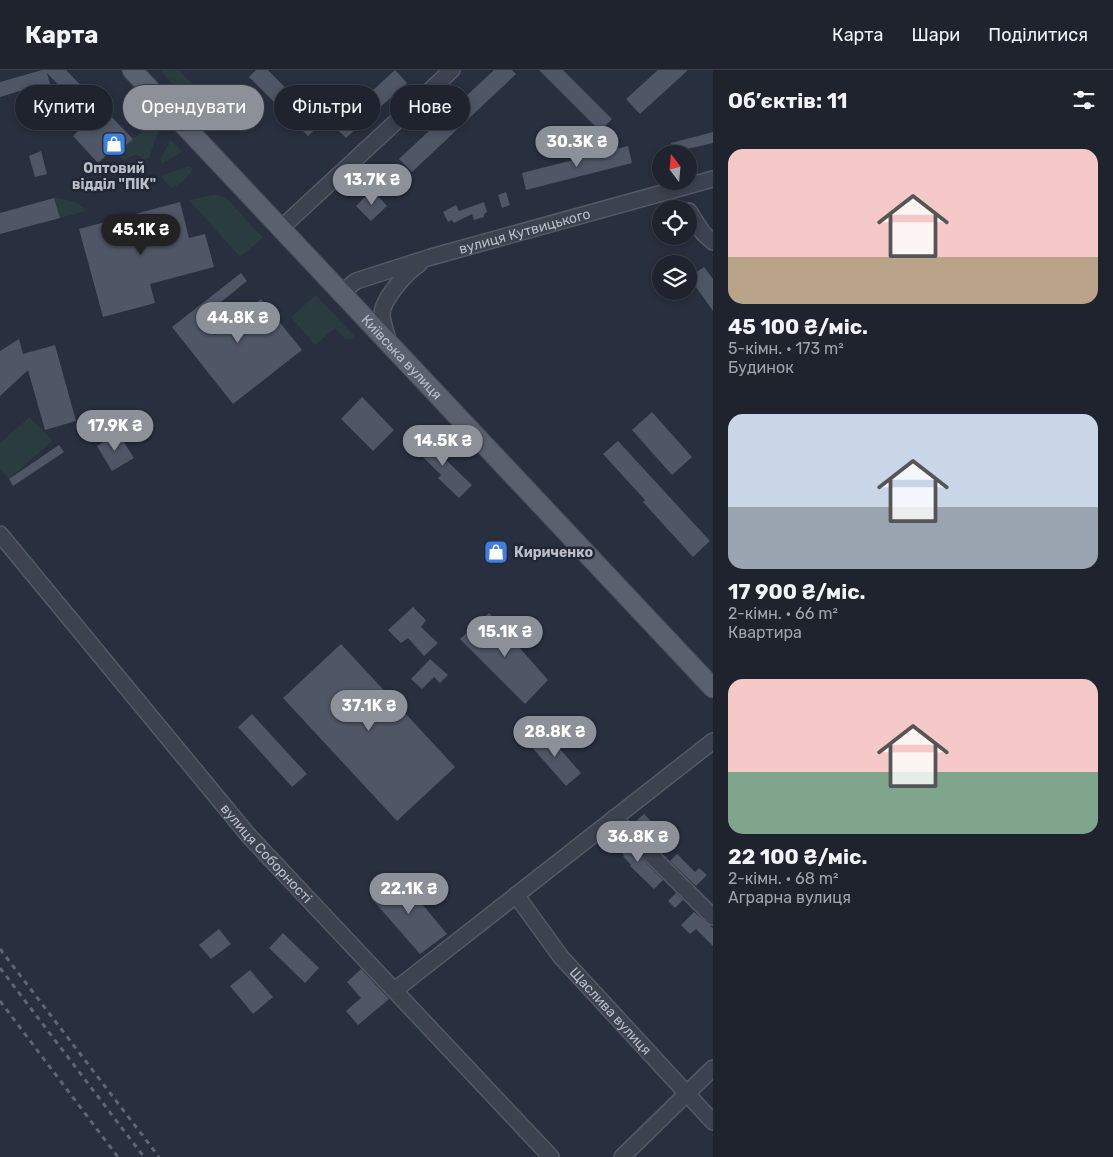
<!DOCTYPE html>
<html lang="uk">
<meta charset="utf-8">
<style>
:root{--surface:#1e232e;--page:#2b2f3a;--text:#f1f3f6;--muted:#a1a4aa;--line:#3c404a;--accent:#8c9099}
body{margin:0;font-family:Rubik,sans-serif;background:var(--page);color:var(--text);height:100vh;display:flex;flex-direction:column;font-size:19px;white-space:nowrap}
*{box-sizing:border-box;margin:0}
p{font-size:16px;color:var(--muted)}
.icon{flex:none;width:28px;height:28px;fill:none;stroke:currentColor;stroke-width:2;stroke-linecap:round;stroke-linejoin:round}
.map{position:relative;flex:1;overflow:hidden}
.panel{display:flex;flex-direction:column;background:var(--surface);width:400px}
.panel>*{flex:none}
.hud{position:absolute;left:15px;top:15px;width:475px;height:45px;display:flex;gap:10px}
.needle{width:32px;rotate:344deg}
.buttons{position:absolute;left:652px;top:75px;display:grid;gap:10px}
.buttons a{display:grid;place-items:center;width:45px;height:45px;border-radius:50%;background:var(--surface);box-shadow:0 2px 8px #0003,0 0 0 1px var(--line);font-size:25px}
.price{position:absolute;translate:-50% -42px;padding:0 11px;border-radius:18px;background:var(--accent);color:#fff;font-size:16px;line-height:32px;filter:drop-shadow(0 1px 2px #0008)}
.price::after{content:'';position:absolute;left:50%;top:30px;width:15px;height:11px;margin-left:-8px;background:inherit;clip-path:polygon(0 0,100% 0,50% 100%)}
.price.current{background:#222;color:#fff}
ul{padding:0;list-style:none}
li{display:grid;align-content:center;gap:10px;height:265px;padding:0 15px}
li span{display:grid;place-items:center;height:155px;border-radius:15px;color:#555}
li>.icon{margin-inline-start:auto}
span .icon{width:90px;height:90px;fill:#fffc;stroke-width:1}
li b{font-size:21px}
h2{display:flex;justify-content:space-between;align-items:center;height:60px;padding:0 15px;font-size:21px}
.tag{padding:0 18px;border-radius:22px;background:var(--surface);box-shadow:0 2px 8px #0003,0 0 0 1px var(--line);font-size:18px;line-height:45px}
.tag.current{background:var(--accent);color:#fff}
header{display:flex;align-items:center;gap:30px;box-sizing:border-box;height:70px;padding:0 25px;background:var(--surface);border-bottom:1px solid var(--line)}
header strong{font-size:24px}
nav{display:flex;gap:28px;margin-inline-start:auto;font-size:18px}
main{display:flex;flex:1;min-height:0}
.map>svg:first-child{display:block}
.green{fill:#2b3c40}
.building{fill:#4f5666}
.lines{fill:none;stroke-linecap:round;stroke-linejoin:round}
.minor-casing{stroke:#545a65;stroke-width:18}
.major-casing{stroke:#454b57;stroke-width:21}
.minor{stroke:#3c424e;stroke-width:15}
.major{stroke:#5a616e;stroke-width:19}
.rail{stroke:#5e6574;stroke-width:3;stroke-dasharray:5 5;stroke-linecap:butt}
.labels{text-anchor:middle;stroke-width:5;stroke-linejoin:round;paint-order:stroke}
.poi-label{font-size:14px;font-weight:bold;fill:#b8bdc8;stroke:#212733}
.street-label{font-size:14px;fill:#b8bdc8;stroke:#212733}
</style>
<header>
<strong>Карта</strong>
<nav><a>Карта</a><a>Шари</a><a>Поділитися</a></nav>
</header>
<main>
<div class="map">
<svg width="713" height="1087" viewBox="0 0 713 1087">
<rect width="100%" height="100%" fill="#282f3e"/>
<g class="green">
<path d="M160 0H179L204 26 193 36Z"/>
<path d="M152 52 159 59 149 88 144 90 137 84 124 90 117 83Z"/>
<path d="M171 70 182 82 162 94 160 89Z"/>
<path d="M189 96 193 99C187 108 181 114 171 118L161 106Z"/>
<path d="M213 125H219L229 131 263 168 240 187 189 130Z"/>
<path d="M54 128C67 129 77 131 86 141L60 148Z"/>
<path d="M316 225 354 266 351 269H345L335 258 315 275 291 247Z"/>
<path d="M30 347 52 371 9 409 0 399V373Z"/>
</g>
<g class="building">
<path d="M42 0H66L133 69 117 83 113 79 98 93 73 66 80 59 63 41 85 21 69 26 47 3 55 30 42 34 36 16 0 27V12Z"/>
<path d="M256 0H268L321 54 308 66 249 7Z"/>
<path d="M395 0 407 13 346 68 334 56Z"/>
<path d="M494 0H512L516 4 412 102 399 89Z"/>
<path d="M539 0H563L612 49 600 61Z"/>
<path d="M658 0H688L640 44 626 29Z"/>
<path d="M713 62V73L674 82 671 73Z"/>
<path d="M628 76 632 93 526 120 522 103Z"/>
<path d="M41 81 47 104 35 107 29 86Z"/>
<path d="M372 120 387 136 371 151 356 136Z"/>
<path d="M506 122 510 135 502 138 498 125Z"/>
<path d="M54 128 60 148 0 164V143Z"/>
<path d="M180 132 189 168 205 164 214 197 150 214 155 233 103 247 79 159Z"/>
<path d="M484 132 487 142 484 144V147L474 150 472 144 454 153 452 150 448 152 443 142 456 135 459 141Z"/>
<path d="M704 197 713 209V241L689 207Z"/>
<path d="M241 203 247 211 201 248 215 265 261 229 302 280 233 334 172 257Z"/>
<path d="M19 269 23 284 55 275 76 351 45 360 28 300 0 326V281Z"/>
<path d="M362 327 394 360 373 381 341 349Z"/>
<path d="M652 342 692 387 672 405 632 360Z"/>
<path d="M118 363 134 388 112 401 97 376Z"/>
<path d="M425 365 447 387 445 389 472 415 459 428 438 408 441 405 413 377Z"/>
<path d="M618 371 710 471 693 487 643 432 645 430 603 384Z"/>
<path d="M59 375 64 382 13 416 9 409Z"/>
<path d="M413 537 426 550 421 557 438 573 424 586 408 568 401 573 388 560Z"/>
<path d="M489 543 548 610 525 634 460 569Z"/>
<path d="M341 574 455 697 397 751 283 628Z"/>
<path d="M430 589 448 605 440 613 434 607 422 619 411 609Z"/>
<path d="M252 644 307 704 292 717 238 657Z"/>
<path d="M544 661 581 703 566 716 529 674Z"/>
<path d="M644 744 653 753 651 755 667 772 659 780 633 754Z"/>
<path d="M618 765 663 810 654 819 630 796 631 795 623 786 624 785 611 772Z"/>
<path d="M677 784 695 802 699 798 707 805 696 816 670 791Z"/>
<path d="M398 805 447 864 420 884 371 828Z"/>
<path d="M676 823 683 830 675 838 668 831Z"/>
<path d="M694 842 713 858V876L696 859 690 864 681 855Z"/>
<path d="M219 859 231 874 211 889 199 875Z"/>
<path d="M283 863 319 898 305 913 269 878Z"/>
<path d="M361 899 389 929 358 955 346 941 361 928 347 912Z"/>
<path d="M250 900 273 927 253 944 230 916Z"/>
</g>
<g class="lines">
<g class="minor-casing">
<g id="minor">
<path d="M689 141 703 163 713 172"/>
<path d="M280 159 452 0"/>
<path id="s1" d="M341 223 356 211 431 187 713 109"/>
<path d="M389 273C387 265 383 255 382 246 381 230 406 203 419 194"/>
<path id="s2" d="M0 464 249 766 551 1087"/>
<path d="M614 748 713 847"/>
<path id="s3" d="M516 825 561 887 713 1052"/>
<path d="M395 920 713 671"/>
<path d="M622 1087 713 998"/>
</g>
</g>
<g class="major-casing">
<g id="major">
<path id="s4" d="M132 0 713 618"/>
</g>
</g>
<use href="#minor" class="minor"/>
<use href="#major" class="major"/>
<g class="rail">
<path d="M0 879 159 1087"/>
<path d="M0 898 144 1087"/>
<path d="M0 931 118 1087"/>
</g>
</g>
<defs>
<g id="shop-square" transform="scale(1.25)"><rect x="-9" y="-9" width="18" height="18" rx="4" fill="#3f7fe0" stroke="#212733"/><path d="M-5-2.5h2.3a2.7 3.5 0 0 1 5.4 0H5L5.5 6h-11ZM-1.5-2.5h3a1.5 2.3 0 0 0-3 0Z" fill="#fff"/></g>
</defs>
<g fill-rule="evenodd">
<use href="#shop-square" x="114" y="74"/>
<use href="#shop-square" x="496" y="482"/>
</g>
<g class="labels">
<g class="poi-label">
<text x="114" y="103">Оптовий<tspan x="114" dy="16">відділ "ПІК"</tspan></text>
<text x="514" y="487" text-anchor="start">Кириченко</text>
</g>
<g class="street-label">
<text dy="5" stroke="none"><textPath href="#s1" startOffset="195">вулиця Кутвицького</textPath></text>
<text dy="5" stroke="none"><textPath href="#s4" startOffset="394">Київська вулиця</textPath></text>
<text dy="5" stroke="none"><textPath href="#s2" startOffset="416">вулиця Соборності</textPath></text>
<text dy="5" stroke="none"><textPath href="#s3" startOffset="150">Щаслива вулиця</textPath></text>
</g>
</g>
</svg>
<div class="buttons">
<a><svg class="needle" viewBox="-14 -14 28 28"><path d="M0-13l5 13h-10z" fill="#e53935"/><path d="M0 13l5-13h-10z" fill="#a1a4aa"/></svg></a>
<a><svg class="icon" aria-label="locate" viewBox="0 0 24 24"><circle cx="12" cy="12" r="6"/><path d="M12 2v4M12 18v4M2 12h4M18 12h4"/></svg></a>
<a><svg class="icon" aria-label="layers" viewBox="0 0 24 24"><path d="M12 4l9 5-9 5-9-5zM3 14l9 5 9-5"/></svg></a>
</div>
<b class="price" style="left:577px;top:98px">30.3K ₴</b>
<b class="price" style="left:372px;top:136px">13.7K ₴</b>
<b class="price current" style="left:141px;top:186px">45.1K ₴</b>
<b class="price" style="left:238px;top:274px">44.8K ₴</b>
<b class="price" style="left:115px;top:382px">17.9K ₴</b>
<b class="price" style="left:443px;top:397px">14.5K ₴</b>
<b class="price" style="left:505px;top:588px">15.1K ₴</b>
<b class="price" style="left:369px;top:662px">37.1K ₴</b>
<b class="price" style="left:555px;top:688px">28.8K ₴</b>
<b class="price" style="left:638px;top:793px">36.8K ₴</b>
<b class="price" style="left:409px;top:845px">22.1K ₴</b>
<div class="hud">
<a class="tag">Купити</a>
<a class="tag current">Орендувати</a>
<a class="tag">Фільтри</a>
<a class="tag">Нове</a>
</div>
</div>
<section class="panel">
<h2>Об’єктів: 11<svg class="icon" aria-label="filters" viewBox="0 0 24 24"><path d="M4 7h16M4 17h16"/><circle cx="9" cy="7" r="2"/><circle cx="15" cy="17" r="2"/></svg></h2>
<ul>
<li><span style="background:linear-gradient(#f6c9c9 70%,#b9a48a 0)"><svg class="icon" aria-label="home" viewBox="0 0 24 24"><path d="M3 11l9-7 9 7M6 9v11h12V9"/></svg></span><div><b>45 100 ₴/міс.</b><p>5-кімн. · 173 m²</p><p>Будинок</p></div></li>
<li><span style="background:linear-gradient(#c9d6e8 60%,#9aa5b1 0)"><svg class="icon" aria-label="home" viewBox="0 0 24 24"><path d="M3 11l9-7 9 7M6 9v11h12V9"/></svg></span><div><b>17 900 ₴/міс.</b><p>2-кімн. · 66 m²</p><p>Квартира</p></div></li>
<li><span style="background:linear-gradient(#f6c9c9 60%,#7fa58c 0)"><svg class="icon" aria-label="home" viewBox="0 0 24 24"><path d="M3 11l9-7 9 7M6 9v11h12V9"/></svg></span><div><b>22 100 ₴/міс.</b><p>2-кімн. · 68 m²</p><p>Аграрна вулиця</p></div></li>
</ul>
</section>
</main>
